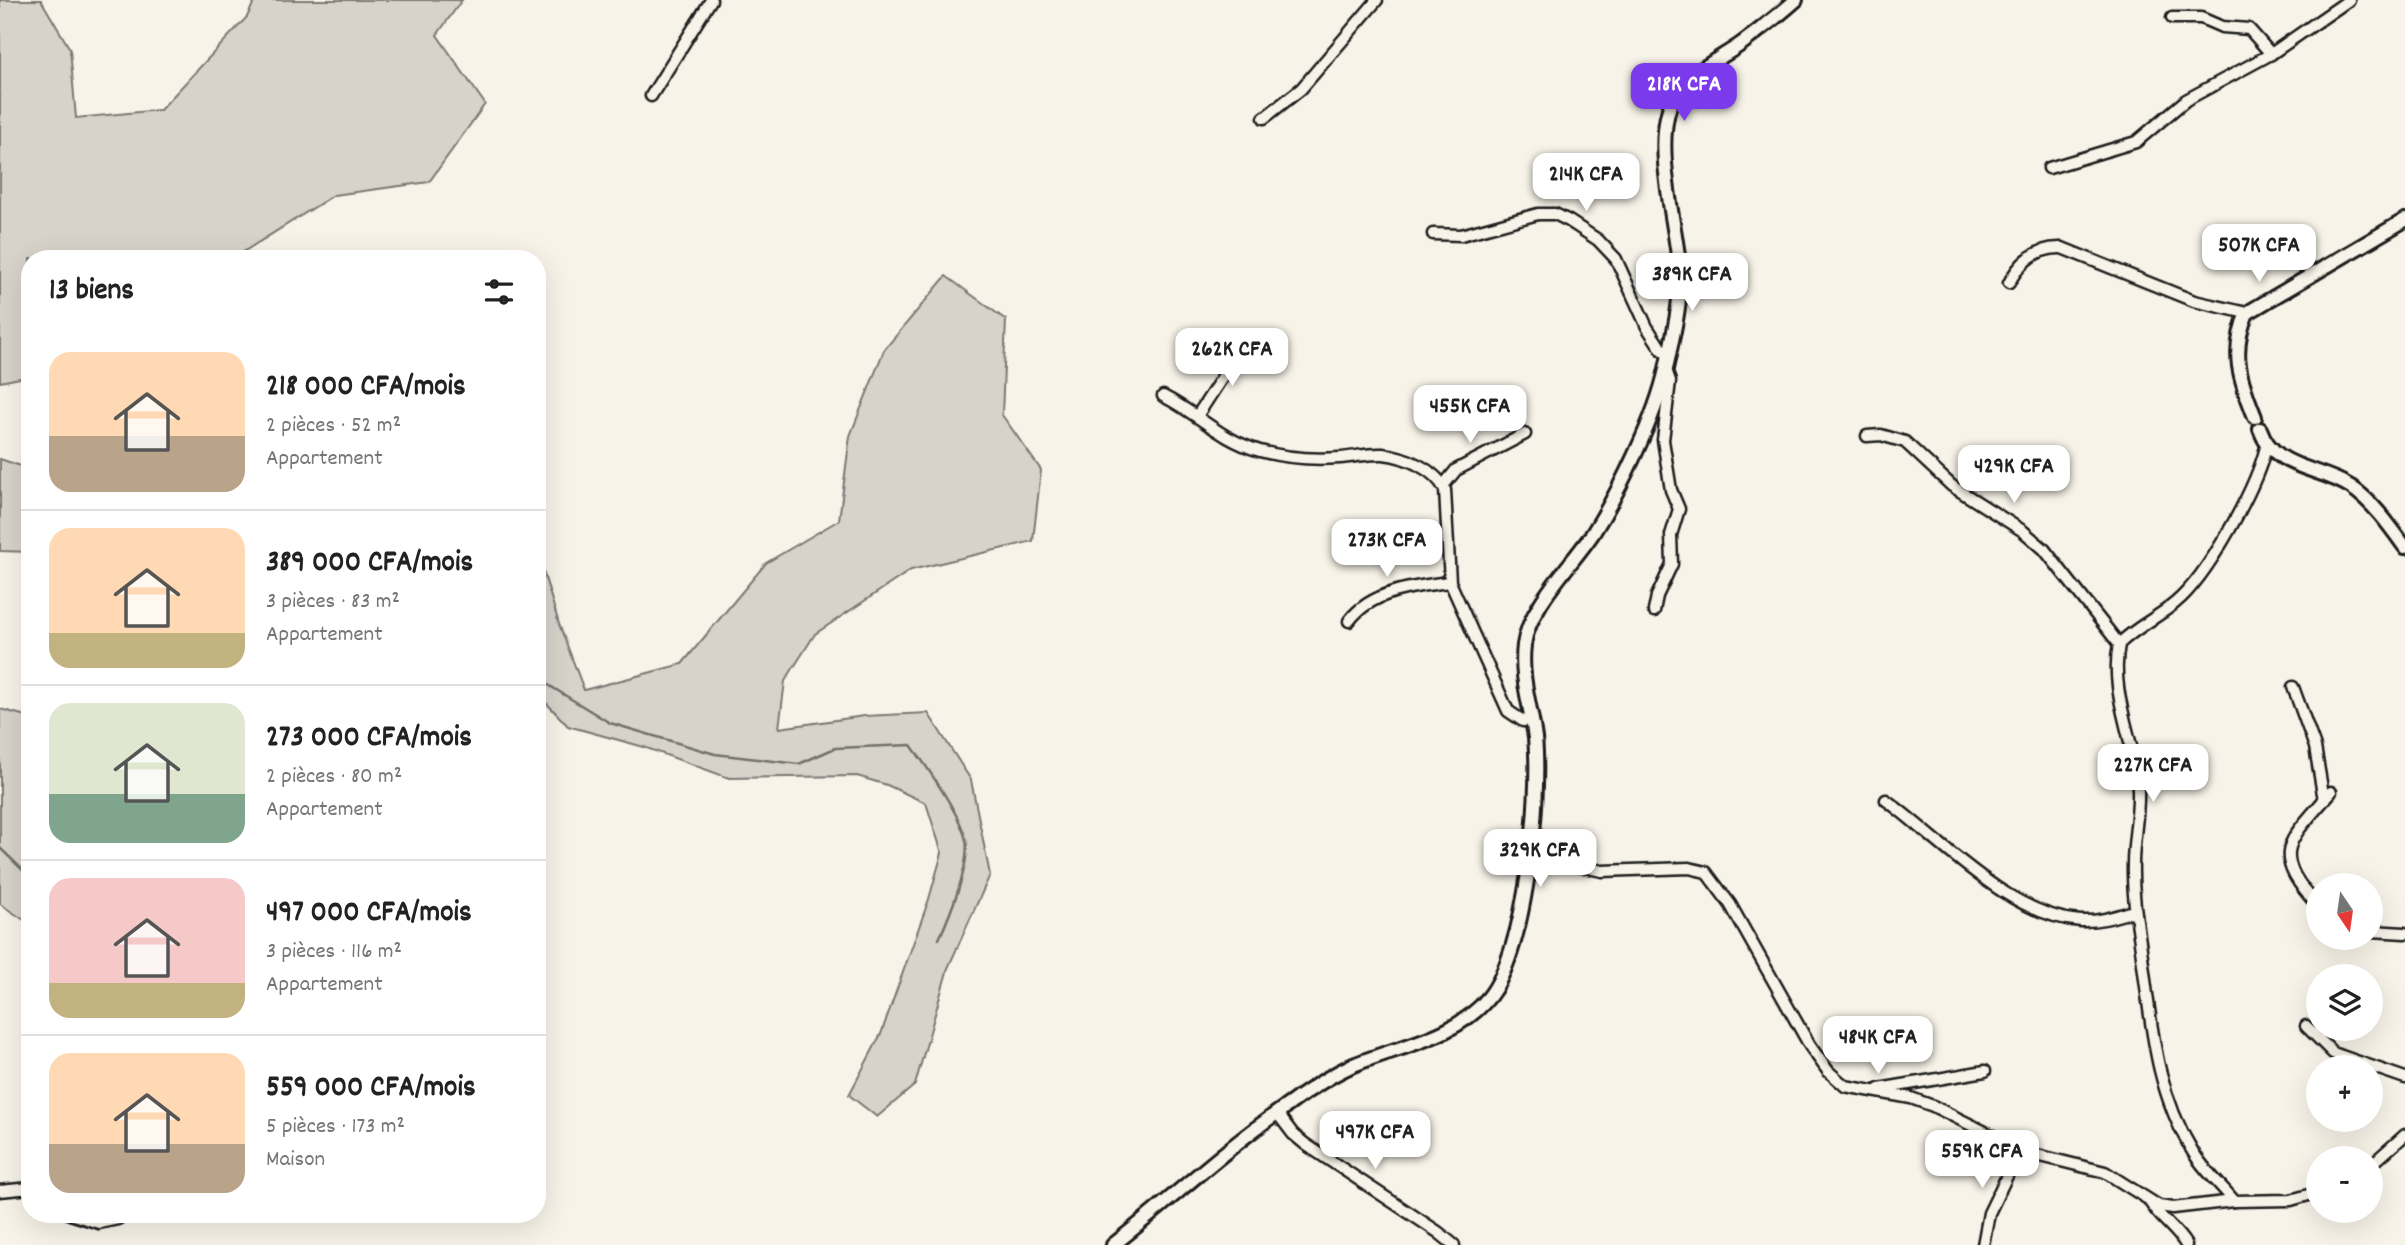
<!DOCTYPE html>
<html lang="fr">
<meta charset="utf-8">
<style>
:root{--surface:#fff;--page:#f6f6f6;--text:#222;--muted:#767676;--line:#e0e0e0;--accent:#7c3aed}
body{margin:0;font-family:Dekko,sans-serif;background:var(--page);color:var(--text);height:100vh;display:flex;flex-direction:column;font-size:26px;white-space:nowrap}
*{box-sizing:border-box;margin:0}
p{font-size:23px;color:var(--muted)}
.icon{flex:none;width:38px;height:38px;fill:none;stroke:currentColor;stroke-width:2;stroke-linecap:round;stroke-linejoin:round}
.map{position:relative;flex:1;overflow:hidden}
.details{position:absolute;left:21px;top:250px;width:525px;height:973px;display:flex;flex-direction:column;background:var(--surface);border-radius:28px;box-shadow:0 7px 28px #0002}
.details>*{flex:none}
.needle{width:46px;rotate:167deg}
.tools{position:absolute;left:2306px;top:873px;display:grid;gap:14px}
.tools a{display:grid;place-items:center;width:77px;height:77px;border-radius:50%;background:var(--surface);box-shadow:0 7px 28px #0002;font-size:35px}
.price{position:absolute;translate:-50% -60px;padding:0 16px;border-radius:14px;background:#fff;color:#222;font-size:23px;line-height:46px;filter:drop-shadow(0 2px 4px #0008)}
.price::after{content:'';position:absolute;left:50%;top:42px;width:21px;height:16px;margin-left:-10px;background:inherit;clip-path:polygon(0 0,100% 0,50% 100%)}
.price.current{background:var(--accent);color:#fff}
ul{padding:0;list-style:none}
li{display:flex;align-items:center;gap:21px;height:175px;padding:0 28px}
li+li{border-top:2px solid var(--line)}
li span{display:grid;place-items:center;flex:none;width:196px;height:140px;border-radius:21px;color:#555}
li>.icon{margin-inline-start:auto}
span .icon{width:84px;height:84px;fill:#fffc;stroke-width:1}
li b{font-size:30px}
h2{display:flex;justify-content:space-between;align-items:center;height:84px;padding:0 28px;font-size:30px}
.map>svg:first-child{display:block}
.green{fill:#d7d3cb;stroke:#7a7874;stroke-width:2}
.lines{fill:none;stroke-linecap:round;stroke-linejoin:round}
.stream{stroke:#72716c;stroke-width:2.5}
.minor-casing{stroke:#1c1c1c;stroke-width:15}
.tertiary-casing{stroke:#1c1c1c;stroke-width:18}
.minor{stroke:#f7f3e8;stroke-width:10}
.tertiary{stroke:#f7f3e8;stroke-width:12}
</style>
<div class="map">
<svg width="2405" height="1245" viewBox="0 0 2405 1245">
<rect width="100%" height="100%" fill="#f7f3e8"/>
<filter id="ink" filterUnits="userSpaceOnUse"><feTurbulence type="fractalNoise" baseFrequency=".0143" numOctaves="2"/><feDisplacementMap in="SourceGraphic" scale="14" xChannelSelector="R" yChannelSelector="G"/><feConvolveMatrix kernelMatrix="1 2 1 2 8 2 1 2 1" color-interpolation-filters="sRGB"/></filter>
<g filter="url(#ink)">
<g class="green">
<path d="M0 0H41L70 49 76 118 160 110 247 17 255 0H462L437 35 485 104 429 182 334 195 232 259H30V376L0 382Z"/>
<path d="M946 276 1006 320 1002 415 1041 470 1033 541 911 570 815 634 785 681 779 728 864 716 928 713 971 780 990 875 948 968 915 1085 877 1117 849 1095 881 1034 929 899 942 853 926 803 887 785 857 776 729 778 644 747 568 726 537 693V551L559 624 584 690 682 664 766 563 839 520 850 436 884 350Z"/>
<path d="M0 459 30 469V552L0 551Z"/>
<path d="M0 709 30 717V924L0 904Z"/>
</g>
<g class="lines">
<g class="stream">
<path d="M537 678 610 723 715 754 799 764 835 748 911 745C927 767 960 814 966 840 971 864 949 917 939 939"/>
<path d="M0 848 30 877"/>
</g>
<g class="minor-casing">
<g id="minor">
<path d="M2172 18H2201L2222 27 2249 29 2271 54"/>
<path d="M651 96 711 0"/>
<path d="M1264 118 1301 89 1377 0"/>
<path d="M2049 168 2136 142 2186 100 2271 54 2349 0"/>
<path d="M1433 234 1461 235 1538 214H1555L1569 221 1598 240 1616 259 1647 327 1662 350 1668 353"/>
<path d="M2009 283C2020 262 2037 247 2062 248L2194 301 2247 313"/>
<path d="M1163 396C1199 414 1219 439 1260 451 1286 458 1313 460 1340 458 1354 457 1369 453 1383 454 1405 456 1436 470 1445 490L1450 582 1508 711 1523 721 1532 720"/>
<path d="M1197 416 1244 344"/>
<path d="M1867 436 1881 435 1905 442 1952 486 2023 531 2044 549 2119 644"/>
<path d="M1443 486 1456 470 1525 434"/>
<path d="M1654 611 1657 596 1672 564 1671 535 1679 509 1671 490 1663 440 1670 381 1666 370"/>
<path d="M1349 621C1371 591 1415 586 1450 582"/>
<path d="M2293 687 2315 747 2324 800"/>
<path d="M1886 800C1942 841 2009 916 2081 921 2099 922 2117 916 2134 911"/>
<path d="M1530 855 1602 871 1689 868 1706 872 1730 904 1810 1046 1828 1071 1845 1086 1911 1098 1933 1106 2025 1152 2105 1172 2159 1206 2173 1208 2234 1201 2291 1200 2319 1192"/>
<path d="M2319 907C2268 852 2288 842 2331 792"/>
<path d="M2371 931 2405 933"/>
<path d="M2306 1026 2333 1053 2405 1078"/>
<path d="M1879 1089 1985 1071"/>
<path d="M1277 1113 1293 1134 1305 1144 1438 1232 1454 1245"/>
<path d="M2371 1165 2405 1135"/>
<path d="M0 1191 30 1188"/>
<path d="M2234 1201C2221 1185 2204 1170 2193 1152 2157 1093 2152 1031 2143 964 2139 931 2132 899 2133 864 2133 840 2139 815 2138 790 2136 740 2109 696 2119 644 2136 627 2157 618 2175 603 2208 576 2256 488 2266 447"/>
<path d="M2150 1202C2160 1219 2176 1228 2186 1245"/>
<path d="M70 1214 99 1223 118 1219"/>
<path d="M1983 1245 1989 1213 2020 1149"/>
</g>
</g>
<g class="tertiary-casing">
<g id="tertiary">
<path d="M2255 417C2240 380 2230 352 2247 313L2405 220"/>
<path d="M2260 429C2274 470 2318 466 2351 487 2373 502 2390 526 2405 547"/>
<path d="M1113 1245C1173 1198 1228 1146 1291 1103 1310 1089 1329 1076 1351 1066 1397 1046 1456 1039 1489 997 1526 951 1541 798 1535 738 1531 707 1520 678 1524 645 1529 606 1571 566 1593 533 1619 492 1656 416 1666 369 1672 340 1681 305 1680 276 1678 228 1650 141 1674 97 1687 74 1720 59 1741 44 1760 30 1778 16 1796 0"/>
</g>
</g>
<use href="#minor" class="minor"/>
<use href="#tertiary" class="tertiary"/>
</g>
</g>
</svg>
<div class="tools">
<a><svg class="needle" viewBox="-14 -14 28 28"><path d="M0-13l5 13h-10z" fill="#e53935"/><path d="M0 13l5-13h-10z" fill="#767676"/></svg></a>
<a><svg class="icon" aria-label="layers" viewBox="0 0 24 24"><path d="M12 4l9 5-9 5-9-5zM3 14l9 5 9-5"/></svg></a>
<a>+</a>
<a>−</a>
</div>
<b class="price current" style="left:1684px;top:123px">218K CFA</b>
<b class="price" style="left:1586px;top:213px">214K CFA</b>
<b class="price" style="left:2259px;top:284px">507K CFA</b>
<b class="price" style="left:1692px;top:313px">389K CFA</b>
<b class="price" style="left:1232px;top:388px">262K CFA</b>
<b class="price" style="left:1470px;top:445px">455K CFA</b>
<b class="price" style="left:2014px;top:505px">429K CFA</b>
<b class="price" style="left:1387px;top:579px">273K CFA</b>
<b class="price" style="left:2153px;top:804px">227K CFA</b>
<b class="price" style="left:1540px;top:889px">329K CFA</b>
<b class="price" style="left:1878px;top:1076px">484K CFA</b>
<b class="price" style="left:1375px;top:1171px">497K CFA</b>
<b class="price" style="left:1982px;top:1190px">559K CFA</b>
<section class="details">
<h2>13 biens<svg class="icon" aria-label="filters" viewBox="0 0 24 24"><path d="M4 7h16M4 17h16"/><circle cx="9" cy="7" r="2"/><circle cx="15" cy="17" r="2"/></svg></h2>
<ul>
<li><span style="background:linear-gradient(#ffd9b3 60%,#b9a48a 0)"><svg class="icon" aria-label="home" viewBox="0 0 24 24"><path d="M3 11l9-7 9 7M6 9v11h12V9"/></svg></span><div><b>218 000 CFA/mois</b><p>2 pièces · 52 m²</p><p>Appartement</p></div></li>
<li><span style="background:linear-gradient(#ffd9b3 75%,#c2b280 0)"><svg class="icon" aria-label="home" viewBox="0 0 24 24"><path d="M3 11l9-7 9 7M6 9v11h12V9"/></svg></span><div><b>389 000 CFA/mois</b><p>3 pièces · 83 m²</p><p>Appartement</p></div></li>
<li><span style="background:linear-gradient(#dfe7d0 65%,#7fa58c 0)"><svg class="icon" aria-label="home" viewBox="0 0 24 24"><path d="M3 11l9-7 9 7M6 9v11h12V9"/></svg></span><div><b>273 000 CFA/mois</b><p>2 pièces · 80 m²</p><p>Appartement</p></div></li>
<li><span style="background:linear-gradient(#f6c9c9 75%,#c2b280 0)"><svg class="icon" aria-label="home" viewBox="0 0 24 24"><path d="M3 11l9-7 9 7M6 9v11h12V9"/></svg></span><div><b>497 000 CFA/mois</b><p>3 pièces · 116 m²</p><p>Appartement</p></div></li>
<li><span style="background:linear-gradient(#ffd9b3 65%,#b9a48a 0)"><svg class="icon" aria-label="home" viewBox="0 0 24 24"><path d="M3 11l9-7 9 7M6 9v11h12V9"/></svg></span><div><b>559 000 CFA/mois</b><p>5 pièces · 173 m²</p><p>Maison</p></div></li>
</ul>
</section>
</div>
